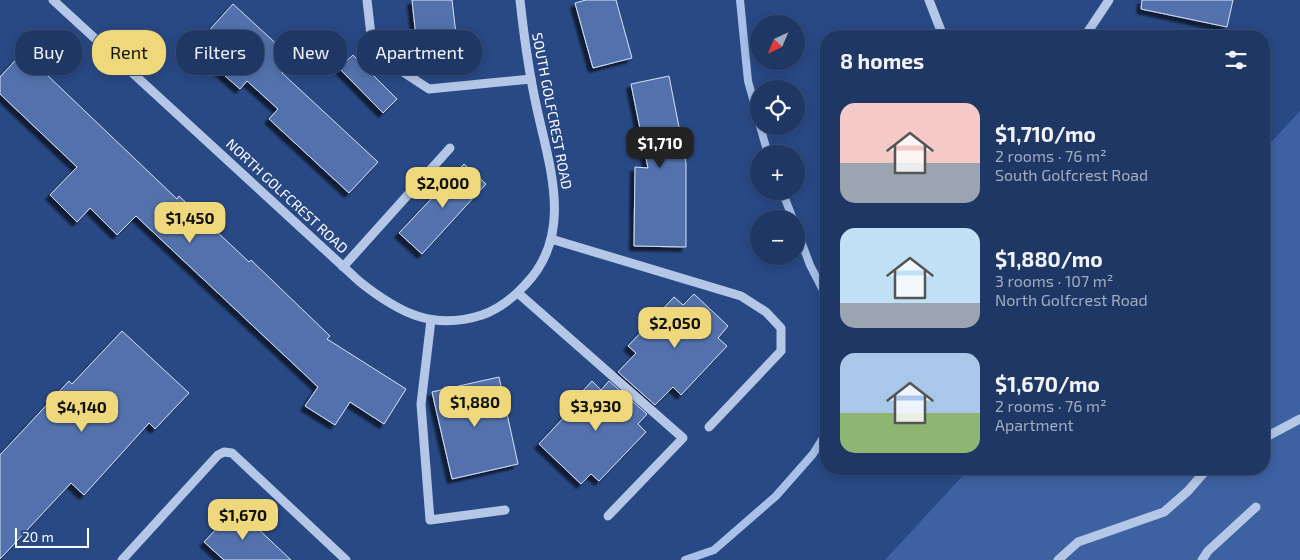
<!DOCTYPE html>
<meta charset="utf-8">
<style>
:root{--surface:#1f3764;--page:#2c426d;--text:#f1f3f6;--muted:#a1acbf;--line:#3c5178;--accent:#eed87b}
body{margin:0;font-family:"Exo 2",sans-serif;background:var(--page);color:var(--text);height:100vh;display:flex;flex-direction:column;font-size:19px;white-space:nowrap}
*{box-sizing:border-box;margin:0}
p{font-size:16px;color:var(--muted)}
.icon{flex:none;width:28px;height:28px;fill:none;stroke:currentColor;stroke-width:2;stroke-linecap:round;stroke-linejoin:round}
.map{position:relative;flex:1;overflow:hidden}
.details{position:absolute;left:820px;top:30px;width:450px;height:445px;display:flex;flex-direction:column;background:var(--surface);border-radius:20px;box-shadow:0 2px 12px #0003,0 0 0 1px var(--line)}
.details>*{flex:none}
.banner{position:absolute;left:15px;top:30px;width:475px;height:45px;display:flex;gap:10px}
.needle{width:32px;rotate:224deg}
.tools{position:absolute;left:750px;top:15px;display:grid;gap:10px}
.tools a{display:grid;place-items:center;width:55px;height:55px;border-radius:50%;background:var(--surface);box-shadow:0 2px 12px #0003,0 0 0 1px var(--line);font-size:25px}
.scale{position:absolute;left:15px;bottom:12px;width:74px;box-sizing:border-box;padding-left:5px;border:2px solid #fff;border-top:0;font-size:14px;line-height:18px;white-space:nowrap;color:#fff;-webkit-text-stroke:4px #294985;paint-order:stroke}
.price{position:absolute;translate:-50% -42px;padding:0 11px;border-radius:10px;background:var(--accent);color:#111;font-size:16px;line-height:32px;filter:drop-shadow(0 1px 2px #0008)}
.price::after{content:'';position:absolute;left:50%;top:30px;width:15px;height:11px;margin-left:-8px;background:inherit;clip-path:polygon(0 0,100% 0,50% 100%)}
.price.active{background:#222;color:#fff}
ul{padding:0;list-style:none}
li{display:flex;align-items:center;gap:15px;height:125px;padding:0 20px}
li span{display:grid;place-items:center;flex:none;width:140px;height:100px;border-radius:15px;color:#555}
li>.icon{margin-inline-start:auto}
span .icon{width:60px;height:60px;fill:#fffc;stroke-width:1}
li b{font-size:21px}
h2{display:flex;justify-content:space-between;align-items:center;height:60px;padding:0 20px;font-size:21px}
.tag{padding:0 18px;border-radius:20px;background:var(--surface);box-shadow:0 2px 12px #0003,0 0 0 1px var(--line);font-size:18px;line-height:45px}
.tag.active{background:var(--accent);color:#111}
.map>svg:first-child{display:block}
.green{fill:#3e61a2}
.lines{fill:none;stroke-linecap:round;stroke-linejoin:round}
.stream{stroke:#a9c0e8;stroke-width:8}
.building{fill:#5272ad;stroke:#d7e2f6;filter:url(#shadow)}
.minor{stroke:#b4c7e7;stroke-width:9}
.labels{text-anchor:middle;stroke-width:4.5;stroke-linejoin:round;paint-order:stroke}
.street-label{font-size:14px;fill:#fff;stroke:#294985}
</style>
<div class="map">
<svg width="1300" height="560" viewBox="0 0 1300 560">
<defs>
<filter id="shadow"><feDropShadow dx="-4.5" dy="4.5" stdDeviation="1" flood-color="#0009"/></filter>
</defs>
<rect width="100%" height="100%" fill="#294985"/>
<path class="green" d="M1300 111V560H885L969 469H1264V150Z"/>
<g class="lines">
<g class="stream">
<path d="M740 0 748 81 759 120"/>
<path d="M760 126 768 154"/>
<path d="M782 191 793 219"/>
<path d="M796 228 810 265 826 296"/>
<path d="M685 560 714 550 776 496 813 454 826 433"/>
</g>
</g>
<g class="building">
<path d="M412 0H452L458 51 418 56Z"/>
<path d="M586 0H616L632 58 593 68 575 3Z"/>
<path d="M1142 0H1233L1227 27 1141 9Z"/>
<path d="M233 4 294 60 282 73 378 162 349 193 269 119 278 109 247 81 240 89 208 61 216 52 202 38Z"/>
<path d="M23 52 177 199 179 196 249 262 251 260 330 336 327 339 406 389 384 424 350 402 335 425 305 406 318 387 136 216 117 235 90 208 77 222 50 195 77 167 0 94V77Z"/>
<path d="M353 55 397 99 383 113 339 68Z"/>
<path d="M669 76 686 163V247L634 246 635 167 648 168 631 84Z"/>
<path d="M464 164 486 184 422 254 399 233Z"/>
<path d="M694 294 728 326 718 338 727 346 681 395 673 387 655 405 618 372 636 353 628 346 674 297 683 305Z"/>
<path d="M122 331 189 393 155 429 149 423 84 495 71 483 0 559V455L69 381 72 384Z"/>
<path d="M499 377 518 464 452 479 432 392Z"/>
<path d="M592 381 601 390 609 381 647 414 638 424 646 432 599 481 591 474 581 484 539 444 581 399 578 396Z"/>
<path d="M236 508 291 560H224L204 542Z"/>
</g>
<g class="lines">
<g class="minor">
<path d="M53 0 360 282C398 312 432 331 482 315 499 309 513 298 525 285 574 235 550 168 537 109 529 73 524 37 520 0"/>
<path d="M367 0 371 35 397 68 429 89 531 79"/>
<path d="M929 0 943 36"/>
<path d="M1085 36 1109 0"/>
<path d="M551 239 741 296 766 312 781 328V351L709 427"/>
<path d="M343 267 450 148"/>
<path d="M518 293 683 438 608 516"/>
<path d="M431 320 421 404 430 520 505 510"/>
<path d="M1264 438 1300 419"/>
<path d="M122 560 218 455 224 452 232 453 346 560"/>
<path d="M1058 560 1078 542 1164 512 1188 491 1207 469"/>
<path d="M1202 560 1208 551 1256 507"/>
</g>
</g>
<g class="labels">
<g class="street-label">
<text transform="translate(552 111) rotate(79)" y="5">SOUTH GOLFCREST ROAD</text>
<text transform="translate(287 196) rotate(43)" y="5">NORTH GOLFCREST ROAD</text>
</g>
</g>
</svg>
<div class="tools">
<a><svg class="needle" viewBox="-14 -14 28 28"><path d="M0-13l5 13h-10z" fill="#e53935"/><path d="M0 13l5-13h-10z" fill="#a1acbf"/></svg></a>
<a><svg class="icon" aria-label="locate" viewBox="0 0 24 24"><circle cx="12" cy="12" r="6"/><path d="M12 2v4M12 18v4M2 12h4M18 12h4"/></svg></a>
<a>+</a>
<a>−</a>
</div>
<div class="scale">20 m</div>
<b class="price active" style="left:660px;top:169px">$1,710</b>
<b class="price" style="left:443px;top:209px">$2,000</b>
<b class="price" style="left:190px;top:244px">$1,450</b>
<b class="price" style="left:675px;top:349px">$2,050</b>
<b class="price" style="left:475px;top:428px">$1,880</b>
<b class="price" style="left:596px;top:432px">$3,930</b>
<b class="price" style="left:82px;top:433px">$4,140</b>
<b class="price" style="left:243px;top:541px">$1,670</b>
<div class="banner">
<a class="tag">Buy</a>
<a class="tag active">Rent</a>
<a class="tag">Filters</a>
<a class="tag">New</a>
<a class="tag">Apartment</a>
</div>
<section class="details">
<h2>8 homes<svg class="icon" aria-label="filters" viewBox="0 0 24 24"><path d="M4 7h16M4 17h16"/><circle cx="9" cy="7" r="2"/><circle cx="15" cy="17" r="2"/></svg></h2>
<ul>
<li><span style="background:linear-gradient(#f6c9c9 60%,#9aa5b1 0)"><svg class="icon" aria-label="home" viewBox="0 0 24 24"><path d="M3 11l9-7 9 7M6 9v11h12V9"/></svg></span><div><b>$1,710/mo</b><p>2 rooms · 76 m²</p><p>South Golfcrest Road</p></div></li>
<li><span style="background:linear-gradient(#bfe0f5 75%,#9aa5b1 0)"><svg class="icon" aria-label="home" viewBox="0 0 24 24"><path d="M3 11l9-7 9 7M6 9v11h12V9"/></svg></span><div><b>$1,880/mo</b><p>3 rooms · 107 m²</p><p>North Golfcrest Road</p></div></li>
<li><span style="background:linear-gradient(#a9c7e8 60%,#8fb573 0)"><svg class="icon" aria-label="home" viewBox="0 0 24 24"><path d="M3 11l9-7 9 7M6 9v11h12V9"/></svg></span><div><b>$1,670/mo</b><p>2 rooms · 76 m²</p><p>Apartment</p></div></li>
</ul>
</section>
</div>
